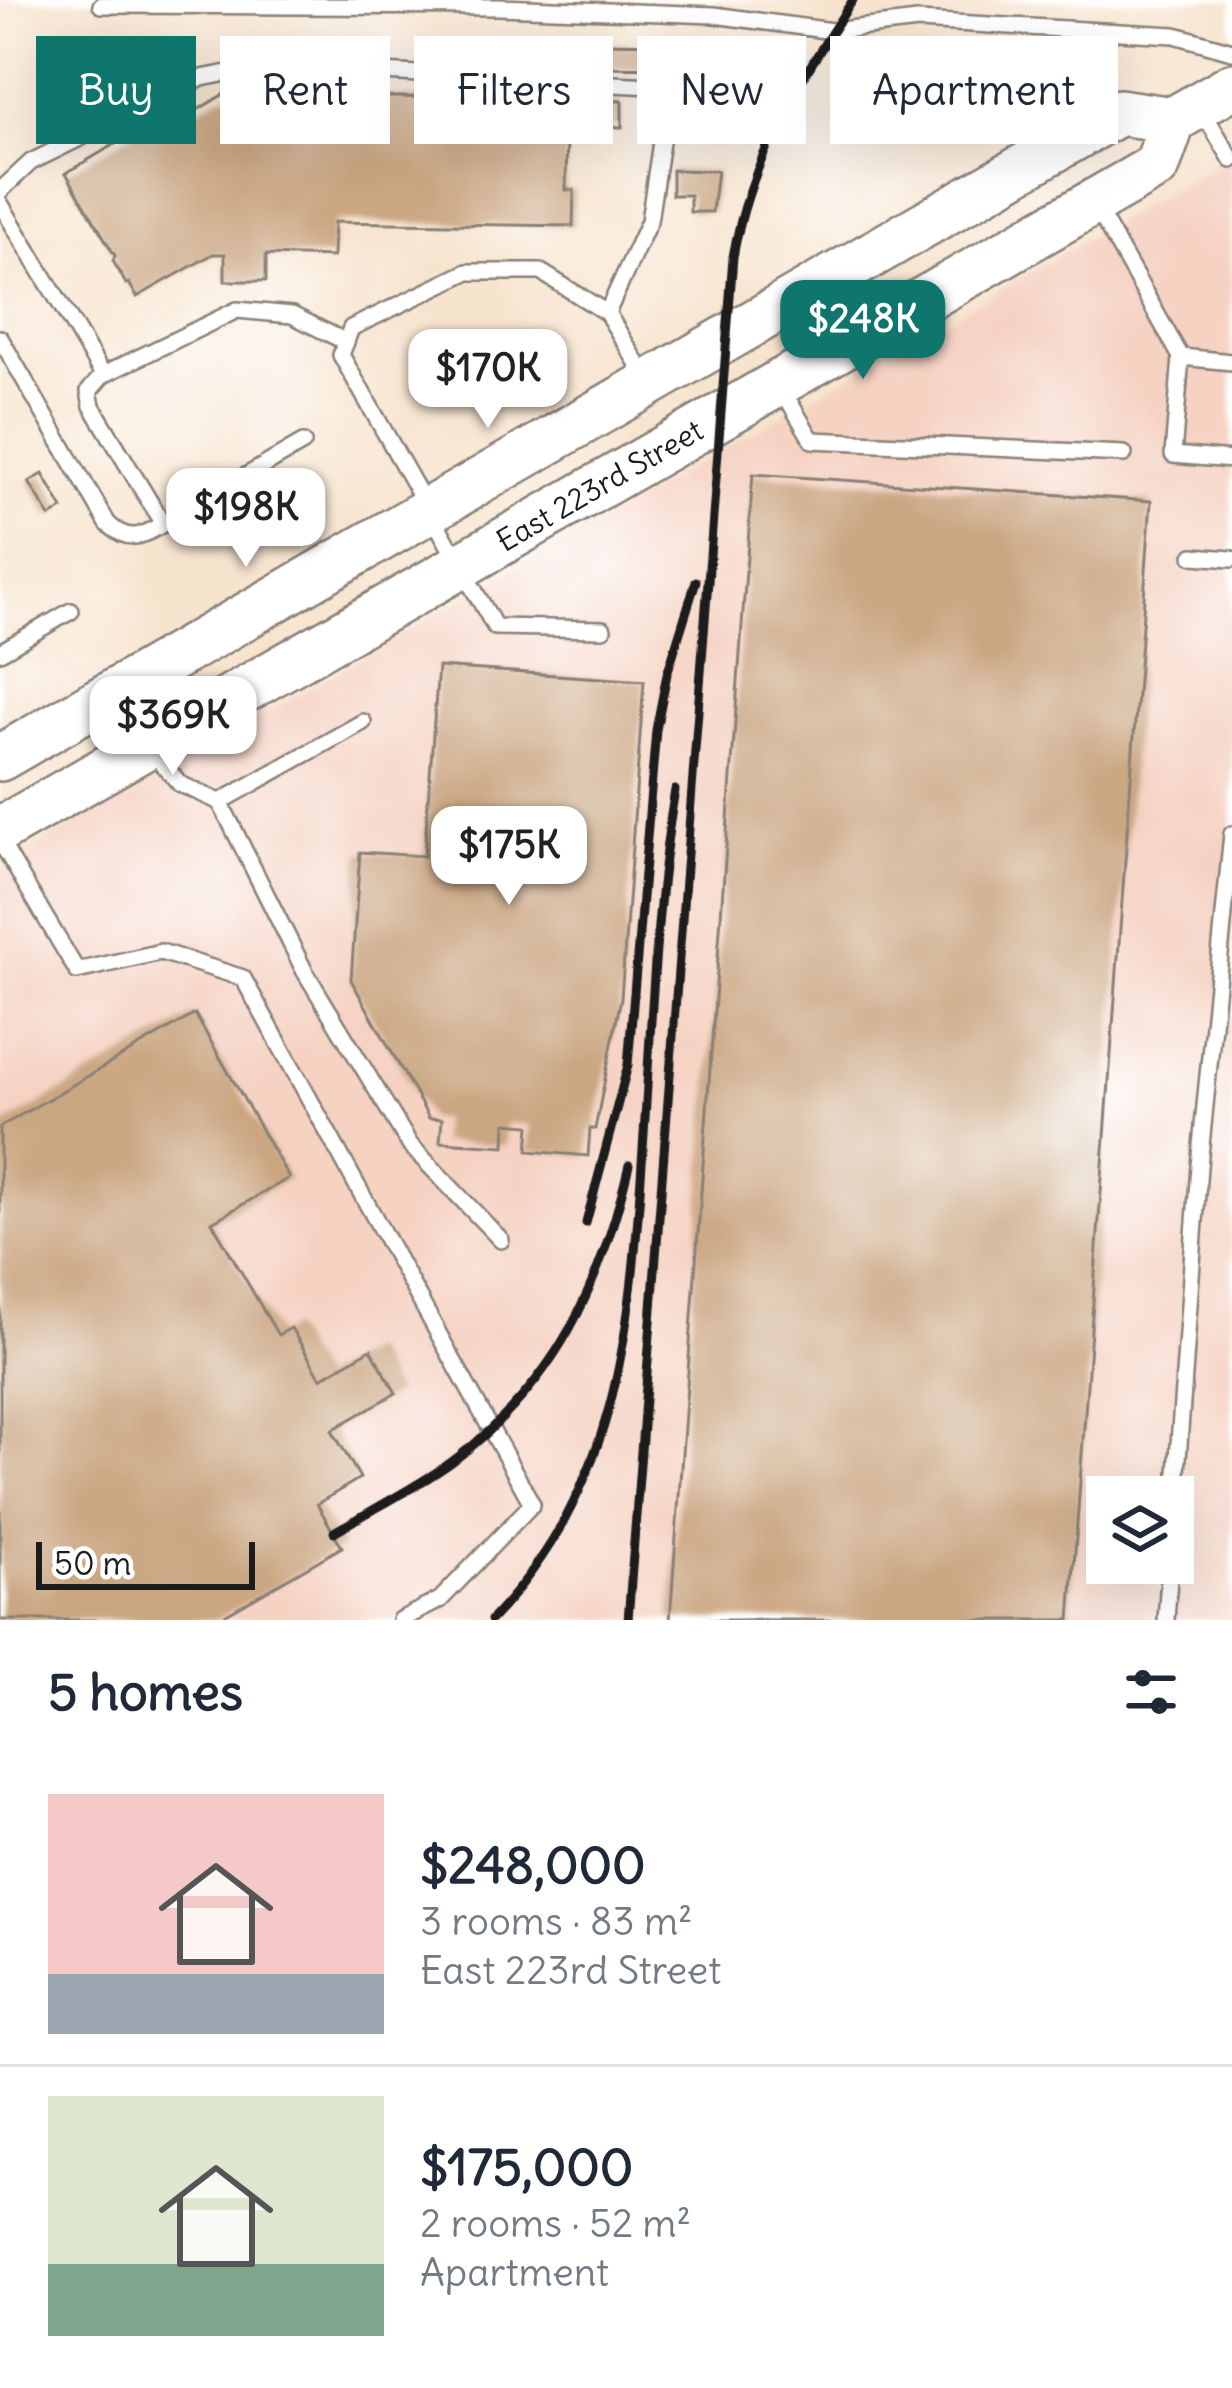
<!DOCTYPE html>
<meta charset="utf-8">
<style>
:root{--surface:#fff;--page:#f6f6f7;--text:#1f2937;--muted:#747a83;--line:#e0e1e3;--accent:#0f766e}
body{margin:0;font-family:Delius,sans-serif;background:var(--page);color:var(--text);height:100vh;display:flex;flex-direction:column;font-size:45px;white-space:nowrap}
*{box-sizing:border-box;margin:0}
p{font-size:39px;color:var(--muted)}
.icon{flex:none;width:66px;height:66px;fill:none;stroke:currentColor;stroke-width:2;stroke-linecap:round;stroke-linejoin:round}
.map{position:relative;height:1620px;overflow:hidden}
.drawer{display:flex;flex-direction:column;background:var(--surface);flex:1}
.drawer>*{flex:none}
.hud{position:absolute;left:36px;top:36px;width:1161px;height:108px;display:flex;gap:24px}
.tools{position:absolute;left:1086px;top:1476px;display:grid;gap:24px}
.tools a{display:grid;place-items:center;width:108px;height:108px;border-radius:0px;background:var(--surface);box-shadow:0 12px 48px #0002;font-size:60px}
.scale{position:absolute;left:36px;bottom:30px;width:219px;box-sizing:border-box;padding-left:12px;border:6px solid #1c1c1c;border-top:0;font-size:33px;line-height:42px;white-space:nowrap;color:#1c1c1c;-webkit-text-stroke:9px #fff;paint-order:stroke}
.price{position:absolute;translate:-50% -102px;padding:0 27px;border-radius:24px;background:#fff;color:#222;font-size:39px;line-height:78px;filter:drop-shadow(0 3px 6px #0008)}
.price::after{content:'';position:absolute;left:50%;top:72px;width:36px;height:27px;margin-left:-18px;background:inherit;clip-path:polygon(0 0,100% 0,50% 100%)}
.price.current{background:var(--accent);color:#fff}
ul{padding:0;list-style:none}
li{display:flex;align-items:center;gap:36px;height:300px;padding:0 48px}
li+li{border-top:3px solid var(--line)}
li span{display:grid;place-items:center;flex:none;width:336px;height:240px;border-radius:0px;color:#555}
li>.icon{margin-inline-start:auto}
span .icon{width:144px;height:144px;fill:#fffc;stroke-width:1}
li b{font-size:51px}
h2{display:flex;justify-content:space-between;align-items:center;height:144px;padding:0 48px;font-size:51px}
.chip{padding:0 42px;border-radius:0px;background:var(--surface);box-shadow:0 12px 48px #0002;font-size:42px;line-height:108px}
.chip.current{background:var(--accent);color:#fff}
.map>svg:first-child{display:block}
.built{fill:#f5d2c2;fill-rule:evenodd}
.building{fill:#caa681}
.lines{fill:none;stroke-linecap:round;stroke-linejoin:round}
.service-casing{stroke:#8a8076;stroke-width:20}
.secondary-casing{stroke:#8a8076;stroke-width:50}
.service{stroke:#fff;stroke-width:15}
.secondary{stroke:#fff;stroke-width:45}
.rail{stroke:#1c1c1c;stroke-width:9}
.labels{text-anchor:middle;stroke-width:9;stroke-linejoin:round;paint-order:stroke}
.street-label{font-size:30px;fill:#1c1c1c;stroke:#fff}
</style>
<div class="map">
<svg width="1232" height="1620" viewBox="0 0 1232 1620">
<rect width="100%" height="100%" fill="#fff"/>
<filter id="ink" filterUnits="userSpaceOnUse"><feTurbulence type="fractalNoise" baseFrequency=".00833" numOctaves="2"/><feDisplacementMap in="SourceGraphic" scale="24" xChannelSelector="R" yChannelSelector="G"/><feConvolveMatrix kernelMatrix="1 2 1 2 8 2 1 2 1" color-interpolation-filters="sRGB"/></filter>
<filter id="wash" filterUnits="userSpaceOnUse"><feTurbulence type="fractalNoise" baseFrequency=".004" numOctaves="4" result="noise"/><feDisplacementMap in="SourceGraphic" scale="48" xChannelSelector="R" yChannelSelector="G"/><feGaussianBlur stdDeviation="2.7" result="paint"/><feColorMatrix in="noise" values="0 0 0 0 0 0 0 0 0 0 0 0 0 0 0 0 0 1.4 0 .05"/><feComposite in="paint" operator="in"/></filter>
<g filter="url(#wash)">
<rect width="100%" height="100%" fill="#f7e4cf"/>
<path class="built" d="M1232 155V1620H0V867ZM1107 1497H1173V1563H1107Z"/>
<g id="blocks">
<g class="building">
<path d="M599 43 666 44V68L598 67Z"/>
<path d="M224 94 622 101V127L567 126 566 190H574L573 226 334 222 333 257 266 255V281H225V254H213L137 297 129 283 126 284 113 261 115 256 66 173 149 124 156 135Z"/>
<path d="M672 170 717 171 712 212H690V195H672Z"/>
<path d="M43 474 63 509 50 517 29 482Z"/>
<path d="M753 474 1151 501 1070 1620H670Z"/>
<path d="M438 667 644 681 621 998 595 1129H590L588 1156 528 1151 530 1125 506 1123 505 1146 440 1142 442 1119 429 1118 351 980 360 852 424 856Z"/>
<path d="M195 1014 289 1178 212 1222 278 1335 291 1328 321 1378 371 1349 396 1393 332 1430 360 1478 317 1504 342 1547 216 1620H0V1127Z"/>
</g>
</g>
</g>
<g filter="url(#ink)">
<use href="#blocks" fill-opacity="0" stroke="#8a8076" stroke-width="3"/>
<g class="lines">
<g class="service-casing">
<g id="service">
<path d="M101 5 499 7 714 15 832 31 918 21 1175 35 1232 51"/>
<path d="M1200 107 1232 160"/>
<path d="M0 191 31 162 202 78 262 66 653 86 662 135 649 221 607 313"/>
<path d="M0 203 103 375 237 310 292 315 346 342"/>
<path d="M1095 205 1181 357 1232 362"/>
<path d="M0 338 108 524C129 543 140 537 163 524"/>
<path d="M1181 357 1173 455 1232 460"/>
<path d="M103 375 89 391 92 406 163 524 303 443"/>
<path d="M780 386 812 440 1124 454"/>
<path d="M1193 556 1232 559"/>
<path d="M603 629 495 627 341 355 351 328 467 272H541L607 313 647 379"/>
<path d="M0 652 71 611"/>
<path d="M149 748 180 784 220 802 363 722"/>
<path d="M220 802 304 970 410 1145 501 1240"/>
<path d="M0 841 77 971 161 952 243 978 532 1504 440 1600 400 1620"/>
<path d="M1173 1528 1199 1166 1232 834"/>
<path d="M1166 1620 1170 1563"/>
</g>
</g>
<g class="secondary-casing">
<g id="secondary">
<path d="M0 758 1119 112 1173 120 1232 86"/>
<path d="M0 830 1157 166 1173 120"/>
</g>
</g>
<use href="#service" class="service"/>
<use href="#secondary" class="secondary"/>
<g class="rail">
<path d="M586 1223 628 1065 656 730 667 674 696 581"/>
<path d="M334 1532C373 1509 416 1488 453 1461 557 1383 600 1288 629 1165"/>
<path d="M491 1620C617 1488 630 1336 642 1163 651 1039 654 912 675 790"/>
<path d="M628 1620 733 257C750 158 798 82 853 0"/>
</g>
</g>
</g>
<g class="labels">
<g class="street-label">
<text transform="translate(600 486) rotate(-30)" y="10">East 223rd Street</text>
</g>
</g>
</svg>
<div class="tools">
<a><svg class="icon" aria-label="layers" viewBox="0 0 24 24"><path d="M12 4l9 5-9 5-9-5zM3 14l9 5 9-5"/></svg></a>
</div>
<div class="scale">50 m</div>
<b class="price current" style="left:863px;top:382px">$248K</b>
<b class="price" style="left:488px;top:431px">$170K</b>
<b class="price" style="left:246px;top:570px">$198K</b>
<b class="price" style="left:173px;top:778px">$369K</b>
<b class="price" style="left:509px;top:908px">$175K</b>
<div class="hud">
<a class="chip current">Buy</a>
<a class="chip">Rent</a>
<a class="chip">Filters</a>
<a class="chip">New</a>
<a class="chip">Apartment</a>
</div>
</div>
<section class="drawer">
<h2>5 homes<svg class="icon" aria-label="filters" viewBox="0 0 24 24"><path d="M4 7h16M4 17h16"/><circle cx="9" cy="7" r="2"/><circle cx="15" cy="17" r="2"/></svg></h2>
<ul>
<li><span style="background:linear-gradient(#f6c9c9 75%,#9aa5b1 0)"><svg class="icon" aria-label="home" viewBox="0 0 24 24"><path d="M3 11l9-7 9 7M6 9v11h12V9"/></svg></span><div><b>$248,000</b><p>3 rooms · 83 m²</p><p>East 223rd Street</p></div></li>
<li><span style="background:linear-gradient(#dfe7d0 70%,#7fa58c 0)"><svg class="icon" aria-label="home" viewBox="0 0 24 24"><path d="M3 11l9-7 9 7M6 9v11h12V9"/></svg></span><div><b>$175,000</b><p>2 rooms · 52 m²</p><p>Apartment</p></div></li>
</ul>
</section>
